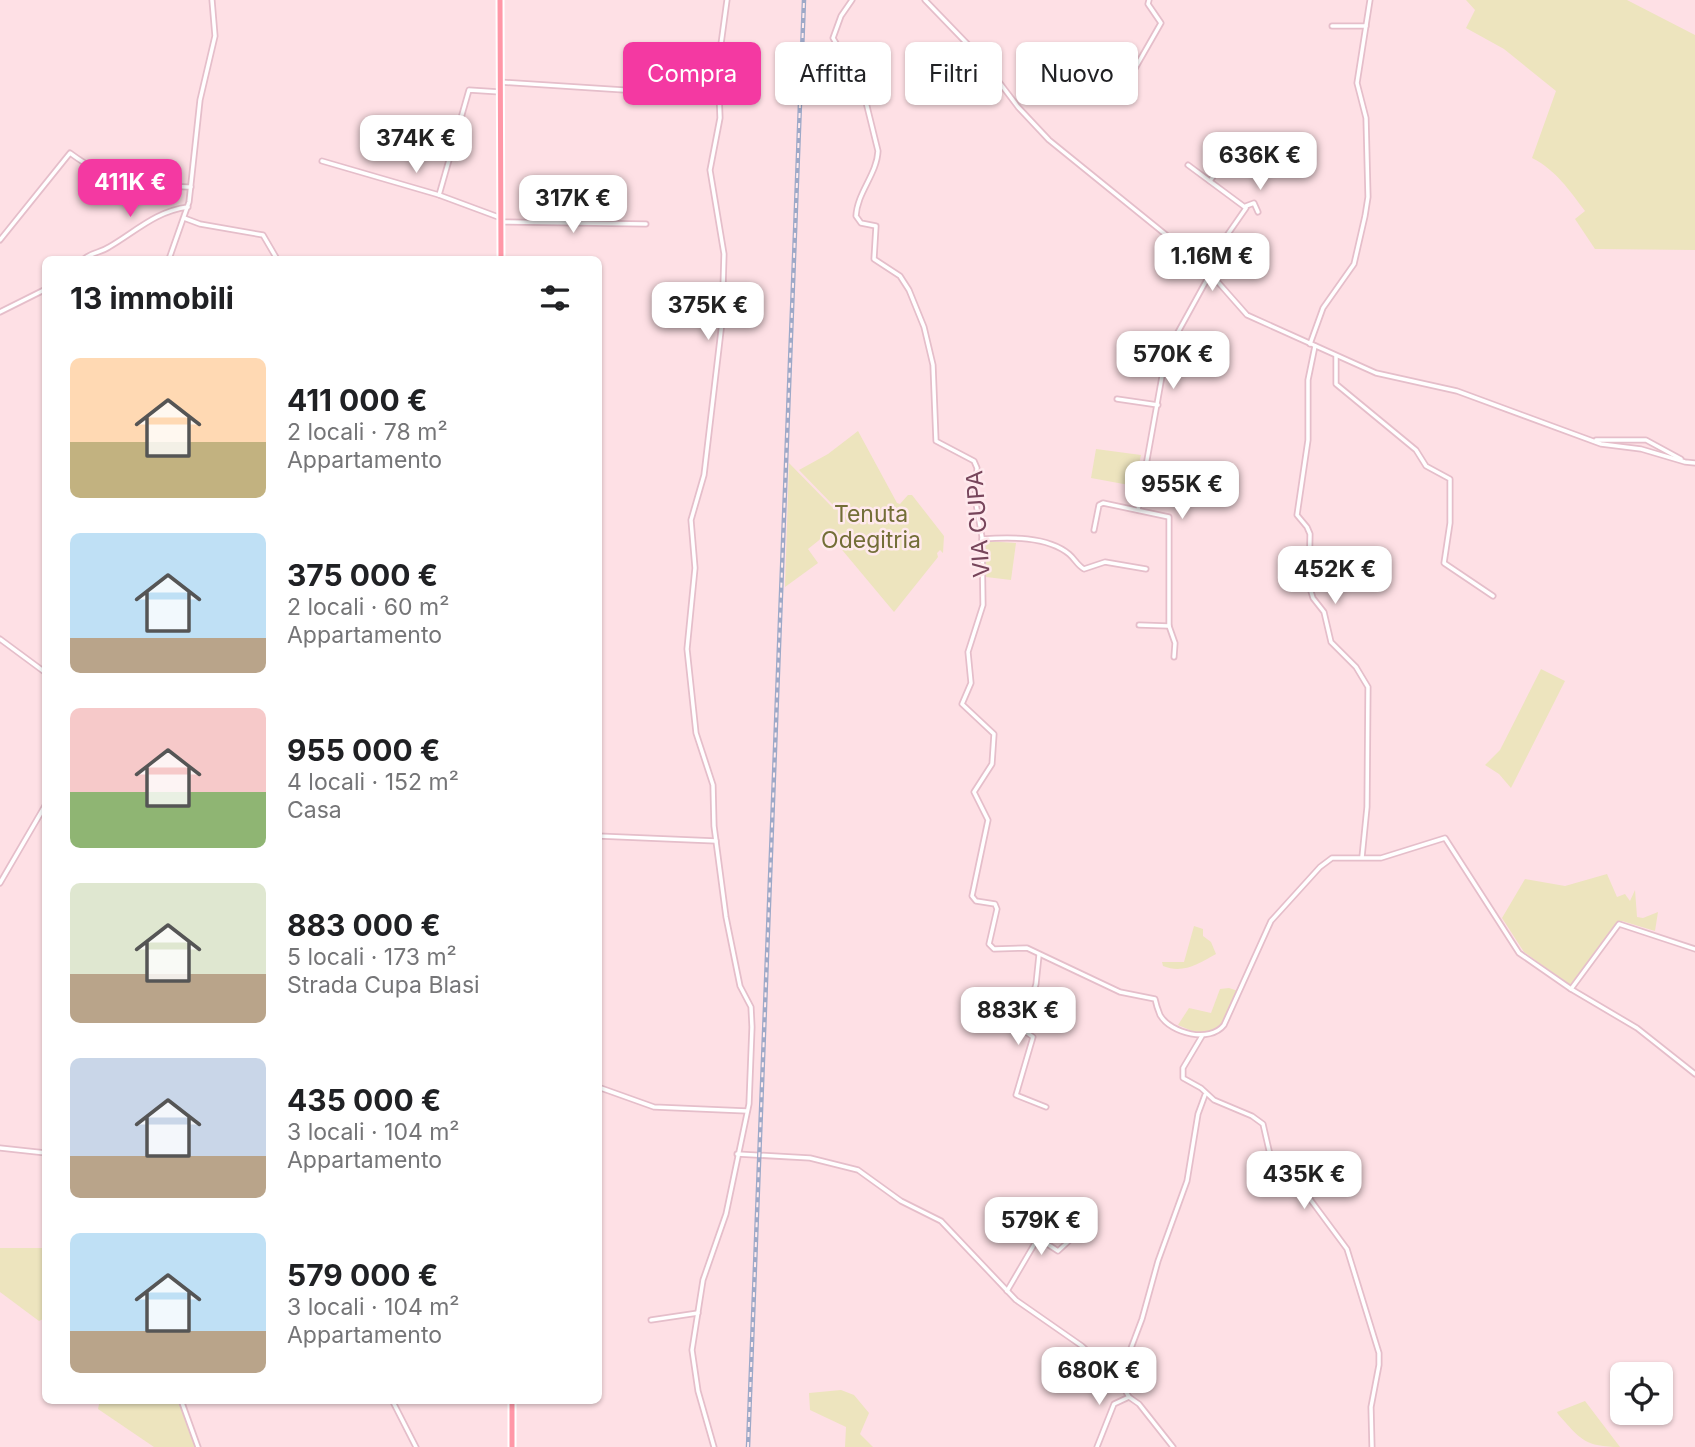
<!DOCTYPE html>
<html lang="it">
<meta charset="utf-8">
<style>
:root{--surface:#fff;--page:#f6f6f6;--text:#202124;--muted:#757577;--accent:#f439a2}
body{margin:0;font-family:Inter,sans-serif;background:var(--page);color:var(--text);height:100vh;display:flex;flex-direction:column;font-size:26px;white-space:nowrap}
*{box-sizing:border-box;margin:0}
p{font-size:23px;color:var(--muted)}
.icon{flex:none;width:38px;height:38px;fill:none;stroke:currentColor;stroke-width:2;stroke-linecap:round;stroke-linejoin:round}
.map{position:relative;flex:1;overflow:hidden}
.details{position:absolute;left:42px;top:256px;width:560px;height:1148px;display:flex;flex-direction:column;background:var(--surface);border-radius:10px;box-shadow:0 2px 5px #0004}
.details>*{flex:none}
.top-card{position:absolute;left:623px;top:42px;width:665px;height:63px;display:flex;gap:14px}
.controls{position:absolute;left:1610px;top:1362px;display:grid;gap:14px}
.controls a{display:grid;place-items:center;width:63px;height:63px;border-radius:10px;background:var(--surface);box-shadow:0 2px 5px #0004;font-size:35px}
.price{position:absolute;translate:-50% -60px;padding:0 16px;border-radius:14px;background:#fff;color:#222;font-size:23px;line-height:46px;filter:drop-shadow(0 2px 4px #0008)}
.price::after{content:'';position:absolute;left:50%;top:42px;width:21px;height:16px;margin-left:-10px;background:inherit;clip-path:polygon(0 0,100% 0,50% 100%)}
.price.active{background:var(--accent);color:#fff}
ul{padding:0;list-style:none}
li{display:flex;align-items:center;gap:21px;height:175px;padding:0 28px}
li span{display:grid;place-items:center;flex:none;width:196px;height:140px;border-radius:10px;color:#555}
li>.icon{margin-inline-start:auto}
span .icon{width:84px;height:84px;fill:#fffc;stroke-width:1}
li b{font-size:30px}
h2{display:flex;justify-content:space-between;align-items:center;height:84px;padding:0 28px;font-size:30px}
.tag{padding:0 24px;border-radius:10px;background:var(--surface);box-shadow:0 2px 5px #0004;font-size:24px;line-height:63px}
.tag.active{background:var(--accent);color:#fff}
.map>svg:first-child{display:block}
.green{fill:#ede4be}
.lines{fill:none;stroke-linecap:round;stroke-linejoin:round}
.minor-casing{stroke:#e5beca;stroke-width:7}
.tertiary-casing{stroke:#e5beca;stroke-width:7}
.primary-casing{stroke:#fff;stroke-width:9}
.minor{stroke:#fff;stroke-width:3.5}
.tertiary{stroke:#fff;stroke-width:3.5}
.primary{stroke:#ff97a7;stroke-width:5}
.rail-casing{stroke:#9ea9c8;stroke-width:4.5}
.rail{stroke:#ffe9ed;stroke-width:2;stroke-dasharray:5;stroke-linecap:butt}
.labels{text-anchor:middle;stroke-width:5;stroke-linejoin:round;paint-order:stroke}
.park-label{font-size:23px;fill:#736e37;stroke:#ffe9ed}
.street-label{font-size:23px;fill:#77455b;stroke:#ffe9ed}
</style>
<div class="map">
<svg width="1695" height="1447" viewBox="0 0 1695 1447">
<rect width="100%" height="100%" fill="#fee0e5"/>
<g class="green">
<path d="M1466 0H1627L1695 35V250L1595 249 1575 219 1585 211C1569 190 1556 170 1532 158L1556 91 1504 49 1466 28 1475 10Z"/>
<path d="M858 431 897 503 900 504 908 495H912L944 536 943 553 940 550 937 553 938 557 894 612 828 533 808 549 818 563 785 587 789 463 832 507 833 505 799 470 828 454Z"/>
<path d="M1096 449 1141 455 1139 464 1133 463 1129 485 1091 478Z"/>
<path d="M985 541 1016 543 1011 580 986 577Z"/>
<path d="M1541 669 1565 681 1511 788 1499 774 1485 765 1500 750Z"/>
<path d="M1607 874 1617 897 1625 894 1630 901 1635 890 1637 917 1643 918 1658 912 1655 931 1622 921 1571 986 1524 952 1502 918 1525 879 1565 886Z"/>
<path d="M1194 926 1203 929V936L1211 942 1216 954C1198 964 1183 974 1163 966L1162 962H1184Z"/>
<path d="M1229 988 1238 991 1219 1030 1199 1034 1178 1025 1189 1008 1211 1013 1220 989Z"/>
<path d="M0 1248H45V1318L39 1321 0 1292Z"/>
<path d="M841 1390 854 1395 869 1413 860 1434 873 1447H845L846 1427 810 1410 809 1393Z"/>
<path d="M100 1400H179L196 1447H154L98 1409Z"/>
<path d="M1585 1401 1620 1447C1585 1447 1580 1439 1558 1414L1557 1412Z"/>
</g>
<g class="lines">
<g class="minor-casing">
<g id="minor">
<path d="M852 0 841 16 833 38 863 90 878 151C877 174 857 193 856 216L861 223 876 226 874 259 900 276 909 290 924 327 933 365 936 441 974 461 977 468 975 498 982 537 983 605 968 652 971 683 962 704 994 734 992 764 974 792 988 820 972 896 976 901 995 904 997 909 989 944 994 949 1027 948 1120 992 1155 999C1156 1004 1158 1010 1160 1015 1171 1034 1210 1043 1224 1025L1271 921 1320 867 1332 858H1381L1445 838 1519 953 1571 989 1637 1028 1695 1074"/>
<path d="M1332 26H1366"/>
<path d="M1111 62 1133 72 1161 23 1148 4 1149 0"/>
<path d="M500 82 624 90"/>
<path d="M322 161 439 195 501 218"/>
<path d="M1188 165 1246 208 1205 267"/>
<path d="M1210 181 1235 146"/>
<path d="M439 195 469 90 500 92"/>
<path d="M1246 206 1254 203 1258 212"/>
<path d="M184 218 200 224 263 235 277 259"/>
<path d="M501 222 646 224"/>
<path d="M0 240 70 153C115 186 138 185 191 187"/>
<path d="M84 259C92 252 100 253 109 247 135 232 156 211 188 207"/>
<path d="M169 259 189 202 200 100 215 36 212 0"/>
<path d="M0 312 46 289"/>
<path d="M1310 344 1323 308 1354 264 1365 216 1368 197 1366 118 1357 83 1370 0"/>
<path d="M1315 346 1308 380V440L1297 515 1307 527 1310 534 1309 585 1313 598 1324 612 1331 642 1356 667 1368 687 1367 807 1362 857"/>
<path d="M1336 356V384L1416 450 1426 466 1450 479V523L1444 563 1493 596"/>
<path d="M1117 399 1158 405"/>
<path d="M1138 510 1166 354 1210 274"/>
<path d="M1094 530 1099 505 1103 503 1169 517V626L1175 643 1174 657"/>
<path d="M982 539C1009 537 1047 536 1069 554 1075 559 1077 565 1084 569L1105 562 1146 569"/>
<path d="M1139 625 1169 626"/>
<path d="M0 639 46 673"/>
<path d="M598 836 716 841"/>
<path d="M0 883 46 804"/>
<path d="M1039 955 1036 984 1023 1030 1033 1037 1016 1095 1046 1107"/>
<path d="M1571 989 1619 924 1695 949"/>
<path d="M1202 1036 1183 1068V1078L1201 1088 1214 1100 1252 1116 1263 1124 1271 1159 1307 1195 1347 1249 1379 1353V1365L1371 1407 1372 1447"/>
<path d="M598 1087 654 1107 747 1111"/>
<path d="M0 1148 46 1153"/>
<path d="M737 1154 810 1158 858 1170 901 1201 941 1221 1016 1300 1082 1346 1119 1380 1129 1397 1139 1404 1173 1447"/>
<path d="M1007 1291 1038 1238 1058 1251 1071 1239"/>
<path d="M651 1320 698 1313"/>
<path d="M1119 1380 1142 1319 1158 1261 1187 1181 1198 1114 1205 1095"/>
<path d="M181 1400 198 1447"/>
<path d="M392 1400 416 1447"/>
<path d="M714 1447 698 1391 692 1350 703 1280 726 1214 749 1104 752 1027 751 1007 740 986 726 917 714 826 713 785 696 733 687 649 695 568 691 520 704 475 722 322 724 254 710 170 720 118 718 66 727 0"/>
<path d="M1097 1447 1114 1404 1129 1397"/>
</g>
</g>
<g class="tertiary-casing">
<g id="tertiary">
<path d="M925 0 981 58 1018 107 1049 140 1202 264 1247 315 1376 373 1457 391 1601 444 1641 449 1685 462 1695 463"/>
<path d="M1596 440H1646L1681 459"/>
</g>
</g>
<g class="primary-casing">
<g id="primary">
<path d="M500 0 501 259"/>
<path d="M512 1400V1447"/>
</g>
</g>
<use href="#minor" class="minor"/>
<use href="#tertiary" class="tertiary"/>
<use href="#primary" class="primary"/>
<g class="rail-casing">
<path id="rail" d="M748 1447 804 0"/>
</g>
<use href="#rail" class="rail"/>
</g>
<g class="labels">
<g class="park-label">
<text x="871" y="522">Tenuta<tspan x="871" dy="26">Odegitria</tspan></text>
</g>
<g class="street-label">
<text transform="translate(978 524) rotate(-94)" y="8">VIA CUPA</text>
</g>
</g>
</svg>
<div class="controls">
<a><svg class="icon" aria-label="locate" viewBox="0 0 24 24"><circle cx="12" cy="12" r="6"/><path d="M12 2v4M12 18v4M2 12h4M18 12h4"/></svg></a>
</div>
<b class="price" style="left:416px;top:175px">374K €</b>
<b class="price" style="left:1260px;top:192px">636K €</b>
<b class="price active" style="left:130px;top:219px">411K €</b>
<b class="price" style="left:573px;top:235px">317K €</b>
<b class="price" style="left:1212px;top:293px">1.16M €</b>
<b class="price" style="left:708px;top:342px">375K €</b>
<b class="price" style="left:1173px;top:391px">570K €</b>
<b class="price" style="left:1182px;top:521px">955K €</b>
<b class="price" style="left:1335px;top:606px">452K €</b>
<b class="price" style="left:1018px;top:1047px">883K €</b>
<b class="price" style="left:1304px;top:1211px">435K €</b>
<b class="price" style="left:1041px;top:1257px">579K €</b>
<b class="price" style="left:1099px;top:1407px">680K €</b>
<div class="top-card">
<a class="tag active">Compra</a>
<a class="tag">Affitta</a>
<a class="tag">Filtri</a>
<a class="tag">Nuovo</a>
</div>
<section class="details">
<h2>13 immobili<svg class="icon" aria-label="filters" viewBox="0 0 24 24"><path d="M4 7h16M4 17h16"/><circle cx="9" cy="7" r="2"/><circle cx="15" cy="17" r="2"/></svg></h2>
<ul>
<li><span style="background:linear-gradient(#ffd9b3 60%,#c2b280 0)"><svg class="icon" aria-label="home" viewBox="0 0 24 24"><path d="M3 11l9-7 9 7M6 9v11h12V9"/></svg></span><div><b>411 000 €</b><p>2 locali · 78 m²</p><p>Appartamento</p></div></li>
<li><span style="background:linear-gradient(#bfe0f5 75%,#b9a48a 0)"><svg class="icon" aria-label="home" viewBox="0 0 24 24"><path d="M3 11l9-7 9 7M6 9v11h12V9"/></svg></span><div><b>375 000 €</b><p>2 locali · 60 m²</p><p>Appartamento</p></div></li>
<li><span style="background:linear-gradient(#f6c9c9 60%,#8fb573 0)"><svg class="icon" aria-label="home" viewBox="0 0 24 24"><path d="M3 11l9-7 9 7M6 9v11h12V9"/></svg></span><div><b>955 000 €</b><p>4 locali · 152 m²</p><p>Casa</p></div></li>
<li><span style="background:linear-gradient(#dfe7d0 65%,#b9a48a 0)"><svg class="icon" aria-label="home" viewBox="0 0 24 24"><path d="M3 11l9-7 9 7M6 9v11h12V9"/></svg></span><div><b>883 000 €</b><p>5 locali · 173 m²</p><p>Strada Cupa Blasi</p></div></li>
<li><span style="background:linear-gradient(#c9d6e8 70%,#b9a48a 0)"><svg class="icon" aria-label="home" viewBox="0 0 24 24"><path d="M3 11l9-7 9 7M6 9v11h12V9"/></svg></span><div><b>435 000 €</b><p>3 locali · 104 m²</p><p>Appartamento</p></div></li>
<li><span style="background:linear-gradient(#bfe0f5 70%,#b9a48a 0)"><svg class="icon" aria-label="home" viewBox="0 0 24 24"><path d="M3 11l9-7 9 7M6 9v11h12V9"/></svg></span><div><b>579 000 €</b><p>3 locali · 104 m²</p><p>Appartamento</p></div></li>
</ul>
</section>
</div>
